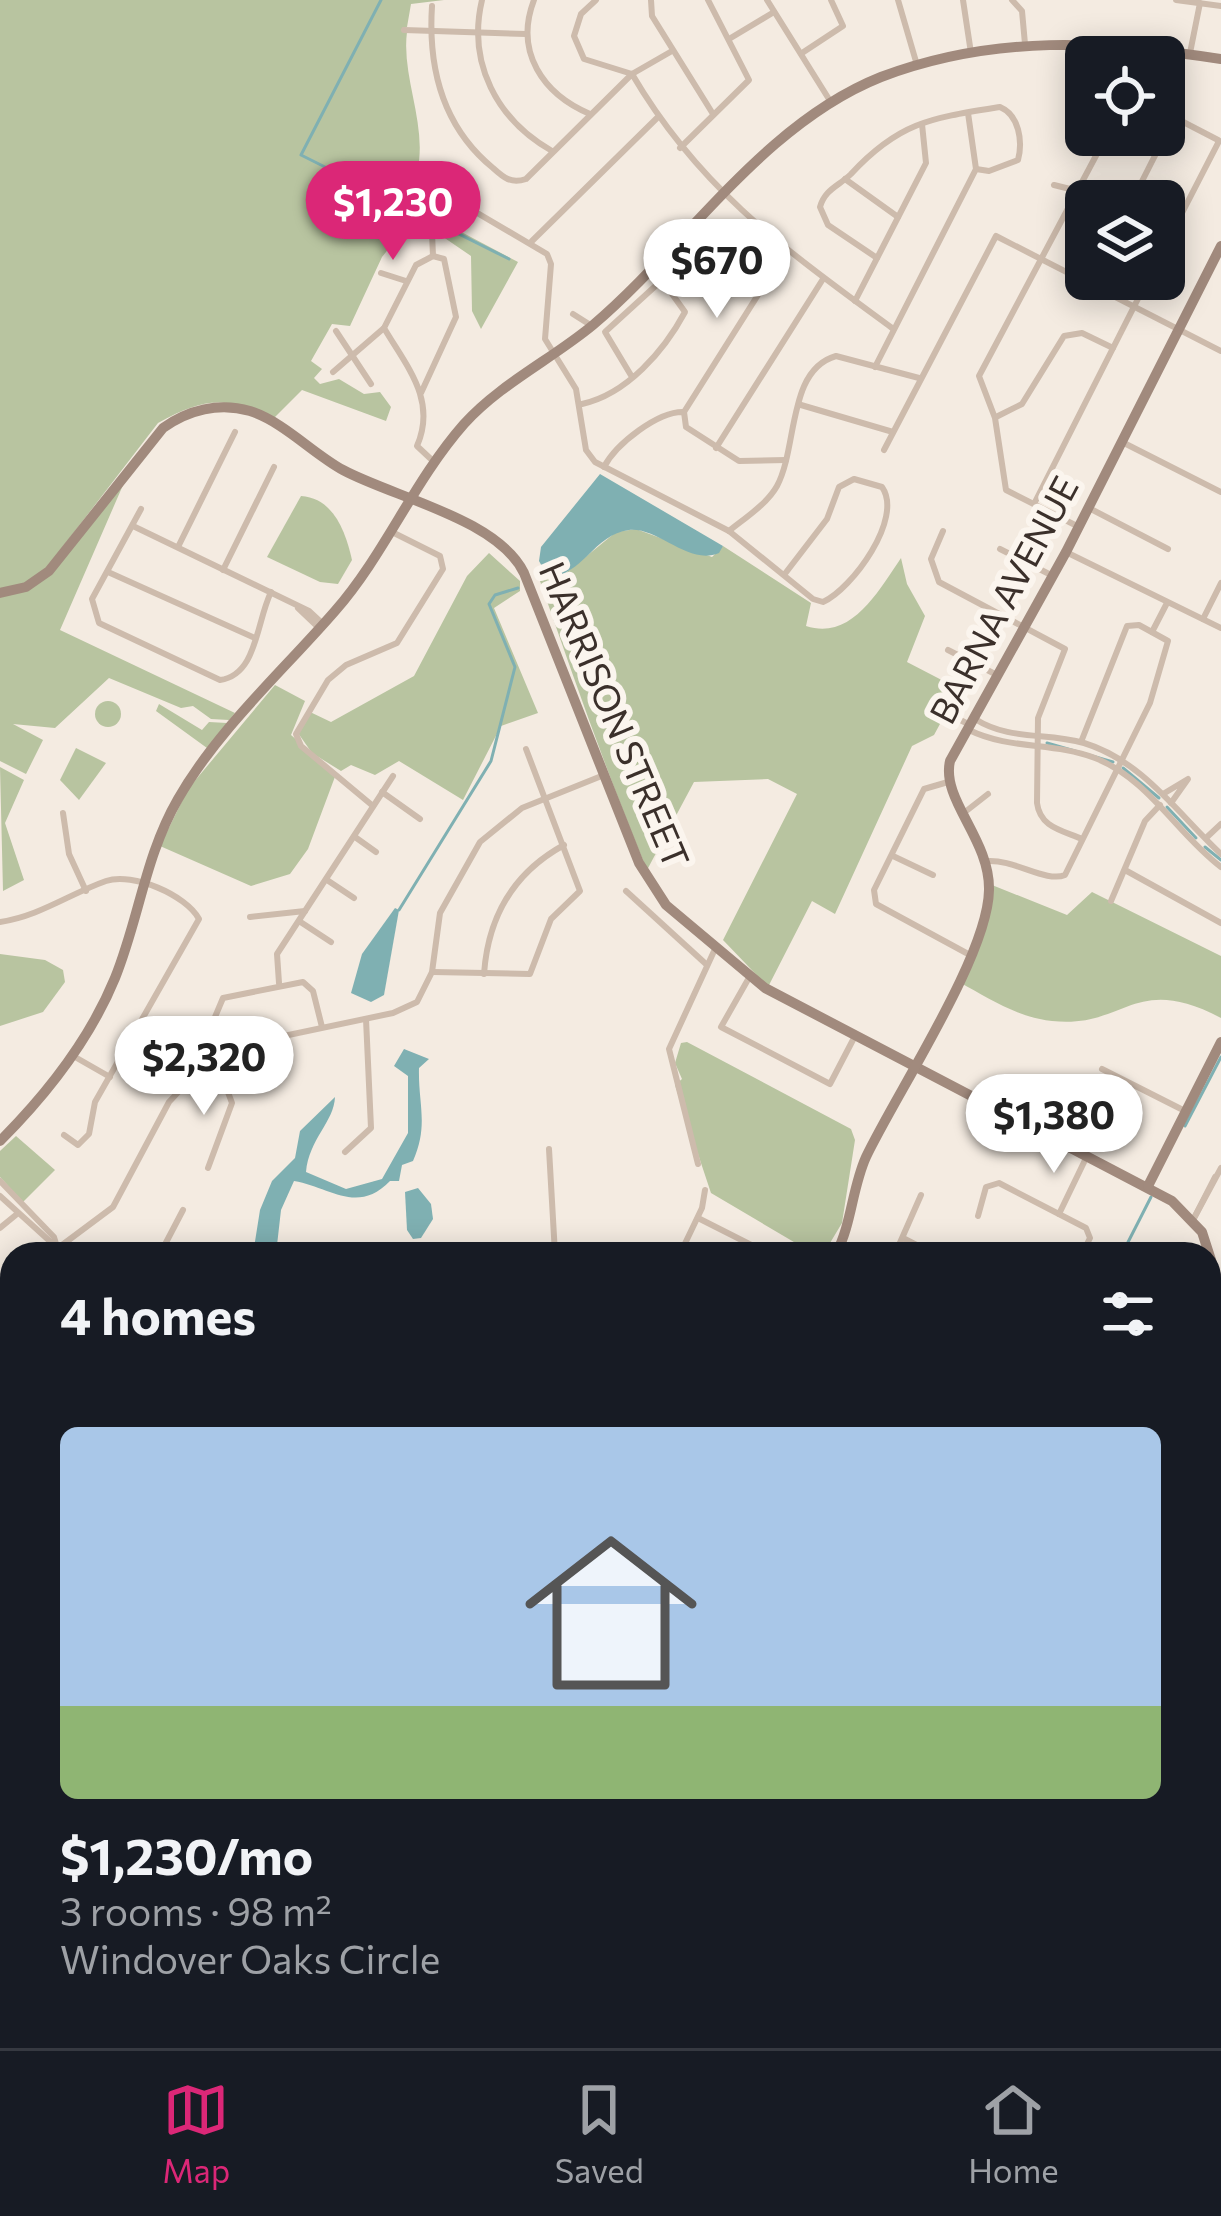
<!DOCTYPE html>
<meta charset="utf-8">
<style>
:root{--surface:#171b24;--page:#20242c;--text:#f1f3f6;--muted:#9ea1a6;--line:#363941;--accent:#db2777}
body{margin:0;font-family:Commissioner,sans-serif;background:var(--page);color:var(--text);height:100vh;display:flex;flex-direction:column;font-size:45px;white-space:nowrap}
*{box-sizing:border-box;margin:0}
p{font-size:39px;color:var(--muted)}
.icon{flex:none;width:66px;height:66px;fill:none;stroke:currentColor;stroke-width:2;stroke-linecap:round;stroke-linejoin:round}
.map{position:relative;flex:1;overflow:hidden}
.side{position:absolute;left:0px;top:1242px;width:1221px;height:807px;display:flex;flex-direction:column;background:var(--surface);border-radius:36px 36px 0 0;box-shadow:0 6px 30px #0003}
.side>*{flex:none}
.fabs{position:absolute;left:1065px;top:36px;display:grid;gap:24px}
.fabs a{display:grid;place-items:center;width:120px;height:120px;border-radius:18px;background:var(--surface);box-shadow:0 6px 30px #0003;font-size:60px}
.price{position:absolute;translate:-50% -102px;padding:0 27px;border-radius:42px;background:#fff;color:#222;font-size:39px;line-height:78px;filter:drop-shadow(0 3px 6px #0008)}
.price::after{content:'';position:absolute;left:50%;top:72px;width:36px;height:27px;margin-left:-18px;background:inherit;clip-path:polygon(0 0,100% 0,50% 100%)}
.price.on{background:var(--accent);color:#fff}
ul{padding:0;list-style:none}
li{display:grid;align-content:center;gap:24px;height:636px;padding:0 60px}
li+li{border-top:3px solid var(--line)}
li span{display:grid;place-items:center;height:372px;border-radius:18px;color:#555}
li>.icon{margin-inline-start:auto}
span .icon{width:216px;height:216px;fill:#fffc;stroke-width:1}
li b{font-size:51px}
h2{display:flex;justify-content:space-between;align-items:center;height:144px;padding:0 60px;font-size:51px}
.dock{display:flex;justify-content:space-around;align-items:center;height:168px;border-top:3px solid var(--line);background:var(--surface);font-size:33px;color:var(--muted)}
.dock a{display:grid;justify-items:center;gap:6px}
.dock .on{color:var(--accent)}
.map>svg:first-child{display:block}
.green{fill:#b8c4a0}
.water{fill:#7fb0b2}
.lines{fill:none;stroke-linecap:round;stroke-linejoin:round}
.stream{stroke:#7fb0b2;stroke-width:3}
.street{stroke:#cdbbac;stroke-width:6}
.secondary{stroke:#a18a7d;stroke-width:10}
.labels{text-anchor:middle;stroke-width:12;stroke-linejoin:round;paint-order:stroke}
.street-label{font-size:36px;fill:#3b302b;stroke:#fbf5ee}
</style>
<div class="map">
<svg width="1221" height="2048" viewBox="0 0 1221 2048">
<rect width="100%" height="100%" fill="#f4ebe1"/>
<g class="green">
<path d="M0 0H444L411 4 407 27 402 28 407 32C400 85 439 144 407 195L418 209 518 262 481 329 472 311 471 256 414 217 382 257 350 326 332 324 311 361 322 369 314 378 320 384 339 379 364 394 380 392 391 407 386 421 302 390 273 419C225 395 204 398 158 423L38 579 0 591Z"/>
<path d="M130 469 60 630 235 713 229 720 211 719 193 706 181 708 109 678 55 728 13 724 43 740 26 774 0 761V596L39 583Z"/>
<path d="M301 496C334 498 346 533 352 560L338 584 320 582 267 557Z"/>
<path d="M636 529 712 557 723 546 811 603 806 626C851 641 878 592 901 558L907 584 925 616 907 662 959 689 934 735 912 746 835 914 812 901 768 987 723 940 797 794 768 779 694 782 647 870C608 776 574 679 540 581L561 577 616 532Z"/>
<path d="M489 553 520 581V591L494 608 538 713 501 726 463 800 399 761 375 775 351 765 341 771 312 753 298 733 308 711 331 722 414 676 467 576Z"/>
<path d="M275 685 305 701 291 735 336 774 308 849 290 874 251 886 160 846 188 789Z"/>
<circle cx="108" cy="714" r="13"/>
<path d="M159 704 202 730 209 722 227 723 207 748 156 711Z"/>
<path d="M76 748 106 763 79 800 60 780Z"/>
<path d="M0 767 24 780 5 823 24 880 3 891Z"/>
<path d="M992 885 1067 915 1092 892 1221 956V1018C1133 972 1126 1029 1052 1021 1017 1017 990 999 959 982Z"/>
<path d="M0 954 45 960 63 970 65 982 43 1012 0 1026Z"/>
<path d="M687 1042 851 1129 855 1140 842 1223 824 1253 799 1245 711 1193 675 1085 682 1079 675 1063 681 1043Z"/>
<path d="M16 1136 55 1170 23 1202 0 1177V1151Z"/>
<path d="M0 1709 12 1716V1836L0 1859Z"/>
<path d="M1209 1837 1221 1873V1920L1209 1892Z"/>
<path d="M257 2037H338L342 2048H279Z"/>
<path d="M601 2037H731L733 2039 720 2048H600Z"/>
</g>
<g class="water">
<path d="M600 474 723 546 719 553C688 566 659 527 629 530 594 534 583 576 548 577L539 561 541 547Z"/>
<path d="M395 908 399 910 384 995 371 1002 351 993 362 954Z"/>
<path d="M404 1049 429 1059 419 1068C418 1104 429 1125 413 1161L402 1165 399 1181H390C357 1215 330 1187 294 1181L281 1210 276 1254H253L260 1210 272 1181 295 1158 300 1131 335 1097C334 1122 309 1139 306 1172L346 1189 382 1179 408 1133V1076L394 1066Z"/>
<path d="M418 1188 431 1204 433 1219 421 1238 413 1239 407 1230 405 1192Z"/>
<path d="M0 1454 12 1456V1538L0 1506Z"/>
</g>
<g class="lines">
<g class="stream">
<path d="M381 0 301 155 509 259"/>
<path d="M1047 743 1113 762"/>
<path d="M1123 768 1159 798"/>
<path d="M1167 807 1196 838"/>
<path d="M1205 847 1221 860"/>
<path d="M399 910 491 761 515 667 489 604 495 595 518 588"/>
<path d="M1185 1126 1221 1057"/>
<path d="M1122 1254 1151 1197"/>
<path d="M1209 1448 1221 1455"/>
<path d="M0 1762 12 1769"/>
<path d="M462 2037 465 2048"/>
</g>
<g class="street">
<path d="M482 0C467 63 497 120 552 151"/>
<path d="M534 0C514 52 543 94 590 114"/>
<path d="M596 0 581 14 574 36 584 59 632 74 672 51"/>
<path d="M651 0 652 16 713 114"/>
<path d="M767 0 832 104"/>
<path d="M898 0 917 65"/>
<path d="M963 0 971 53"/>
<path d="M1012 0 1022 11 1025 44"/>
<path d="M1176 0 1221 6"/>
<path d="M432 6C428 68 443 127 493 168 504 178 511 184 526 179L632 74C700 190 786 250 892 328"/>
<path d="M404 30 526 34"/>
<path d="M729 39 774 12"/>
<path d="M802 53 843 26 831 0"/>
<path d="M1190 53 1200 3"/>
<path d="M1164 112 1218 140"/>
<path d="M680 148 749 80 708 0"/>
<path d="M845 179 898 217"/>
<path d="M428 184 547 254 551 264 545 339 576 389 586 450 595 462 729 531 813 599 823 602C852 589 904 518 882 487L854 479 839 487 827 519 784 575"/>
<path d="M1054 185 1078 191"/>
<path d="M1132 201 1174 118"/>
<path d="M432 233 433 256"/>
<path d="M532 241 657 118"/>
<path d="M1164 248 1219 141"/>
<path d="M877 258 828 225 820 207C825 189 839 186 851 174 899 122 931 118 1000 107 1019 115 1023 141 1018 160L989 171 976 169"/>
<path d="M381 273 406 281"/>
<path d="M855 301 926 163 922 124"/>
<path d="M573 314 592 326"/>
<path d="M336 331 371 384"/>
<path d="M875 367 976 169 968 113"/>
<path d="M333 372 384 328"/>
<path d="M421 393 456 317 444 259 433 256 416 265 384 328C407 367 437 400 417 446L433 461"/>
<path d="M582 404C627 394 664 351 685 312L662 280 605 332 632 377"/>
<path d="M801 405 893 432"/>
<path d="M684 412 785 252"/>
<path d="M996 417 1022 404 1064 336 1082 333 1113 348"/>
<path d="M1122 442 1221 492"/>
<path d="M716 448 823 279"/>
<path d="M884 450 996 236 1221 351"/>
<path d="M604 467C616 444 658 411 684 412L686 427 739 461 786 460"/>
<path d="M1034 504 1148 279"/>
<path d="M1089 508 1168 549"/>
<path d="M141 509 92 599 99 623 220 680C257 675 256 623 271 592"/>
<path d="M133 526 309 611 323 624"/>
<path d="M1079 527 1006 490 995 418 979 376 1107 135"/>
<path d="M729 531C745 518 767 504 777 486 798 447 787 370 836 356L919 378"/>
<path d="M943 531 931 559 939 582 1065 649 1038 718 1037 803C1040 827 1061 830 1082 839"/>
<path d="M178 547 235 432"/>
<path d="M1000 549 1053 576"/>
<path d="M1068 553 1221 628"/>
<path d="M223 570 274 467"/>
<path d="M108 572 255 638"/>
<path d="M298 608 319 628"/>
<path d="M1203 619 1221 583"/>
<path d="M1152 632 1167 603"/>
<path d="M948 650 997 675"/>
<path d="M951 715 968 724"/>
<path d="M975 719C1010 741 1046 732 1084 743 1143 761 1178 814 1221 854"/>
<path d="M969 730C1010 750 1053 742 1095 758 1149 779 1177 834 1221 867"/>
<path d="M948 782 924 789 874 890 876 904 970 955"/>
<path d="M382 792 420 819"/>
<path d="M1163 794 1188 779 1171 803"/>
<path d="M373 806 301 746 296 734 328 680 346 665 397 643 443 569 440 556 392 532"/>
<path d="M965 812 988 794"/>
<path d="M63 813 69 854 86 891"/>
<path d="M355 837 376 852"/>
<path d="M1206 838 1221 824"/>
<path d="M893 856 933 875"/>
<path d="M987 861C1014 859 1046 883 1065 875L1150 703 1168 641 1139 625 1127 626 1081 742"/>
<path d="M1125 870 1221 923"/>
<path d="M327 880 354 898"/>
<path d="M626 891 707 965"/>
<path d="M1111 901 1145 821 1160 805"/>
<path d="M250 917 305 911"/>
<path d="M299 921 331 942"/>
<path d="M0 922C40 916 69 894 106 881 133 872 186 895 199 919L95 1102 89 1134 78 1145 64 1135"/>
<path d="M433 972 530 974 551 919 580 891 526 749"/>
<path d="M484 974C488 917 513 873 564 845"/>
<path d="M750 976 721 1027 830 1084 855 1036"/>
<path d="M279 983 277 954 393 776"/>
<path d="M75 1057 110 1077"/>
<path d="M1102 1069 1185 1111"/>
<path d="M549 1149 555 1254"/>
<path d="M345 1152 371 1128 366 1019"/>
<path d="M698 1164 669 1049 715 949"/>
<path d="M208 1168 232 1103 207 1036 223 998 303 982 313 991 322 1027"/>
<path d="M0 1181 54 1237 57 1247"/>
<path d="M0 1196 64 1254"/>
<path d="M1059 1214 1087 1156"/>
<path d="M978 1216 986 1187 999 1183 1086 1228 1090 1238 1082 1254"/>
<path d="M698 1218 769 1254"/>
<path d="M1193 1220 1221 1168"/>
<path d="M1193 1220 1215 1177"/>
<path d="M0 1228 17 1214"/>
<path d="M903 1238 934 1254"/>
<path d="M50 1254 113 1207 169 1102 195 1074 260 1041 393 1013 417 1002 432 972 440 913 480 842 522 808 604 775"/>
<path d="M160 1254 183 1210"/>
<path d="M680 1254 702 1208 705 1190"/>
<path d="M895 1254 921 1195"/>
<path d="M1020 1254V1251"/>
<path d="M0 1310 12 1293"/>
<path d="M1209 1361 1221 1367"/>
<path d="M0 1364 12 1369"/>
<path d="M1209 1413 1221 1419"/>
<path d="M1209 1480 1221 1487"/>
<path d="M1209 1534 1221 1545"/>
<path d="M1209 1570 1221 1567"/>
<path d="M0 1940 12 1888"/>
<path d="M796 2037 868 2044 907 2037"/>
<path d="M949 2037 955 2048"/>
<path d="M22 2048 28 2037"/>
<path d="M72 2048 75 2037"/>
<path d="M201 2048 207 2037"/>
<path d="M732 2048 754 2037"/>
</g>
<g class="secondary">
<path d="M0 593 26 587 49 571 163 428C188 410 219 402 250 411 284 422 312 453 343 470 393 497 498 519 524 573L639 863 666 905 765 988 1172 1201 1202 1232 1221 1291"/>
<path d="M0 1141C46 1095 90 1039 115 978 139 919 145 856 178 799 218 729 283 671 335 611 385 554 413 482 464 424 500 384 552 359 593 325 687 245 763 124 881 77 994 34 1104 41 1221 59"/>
<path d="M1148 1186 1221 1042"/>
<path d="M836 1254C852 1223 852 1188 866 1157 897 1092 988 956 989 890 990 839 941 800 950 761L1066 552 1221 246"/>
<path d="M0 1635 12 1641"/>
<path d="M1209 1747 1221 1762"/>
<path d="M453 2037 456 2048"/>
<path d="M131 2048 134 2037"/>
</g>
</g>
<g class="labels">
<g class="street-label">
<text transform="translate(1004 600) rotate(-62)" y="13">BARNA AVENUE</text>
<text transform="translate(614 715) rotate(67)" y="13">HARRISON STREET</text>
</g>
</g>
</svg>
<div class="fabs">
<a><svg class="icon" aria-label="locate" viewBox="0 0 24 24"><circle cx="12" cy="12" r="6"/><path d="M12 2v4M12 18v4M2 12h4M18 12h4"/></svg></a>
<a><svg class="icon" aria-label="layers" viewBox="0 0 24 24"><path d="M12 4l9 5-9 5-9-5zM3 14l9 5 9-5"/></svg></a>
</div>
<b class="price on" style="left:393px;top:263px">$1,230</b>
<b class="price" style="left:717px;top:321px">$670</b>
<b class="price" style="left:204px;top:1118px">$2,320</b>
<b class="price" style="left:1054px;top:1176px">$1,380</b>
<section class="side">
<h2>4 homes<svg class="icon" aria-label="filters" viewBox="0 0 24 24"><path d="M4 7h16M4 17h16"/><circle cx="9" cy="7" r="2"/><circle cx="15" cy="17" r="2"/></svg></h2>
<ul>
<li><span style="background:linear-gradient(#a9c7e8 75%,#8fb573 0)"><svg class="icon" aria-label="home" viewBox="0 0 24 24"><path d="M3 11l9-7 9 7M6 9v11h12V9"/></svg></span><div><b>$1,230/mo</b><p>3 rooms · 98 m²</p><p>Windover Oaks Circle</p></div></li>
</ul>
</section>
</div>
<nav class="dock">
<a class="on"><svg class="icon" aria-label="map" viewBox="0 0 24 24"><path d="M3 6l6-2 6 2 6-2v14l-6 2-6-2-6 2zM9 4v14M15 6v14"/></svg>Map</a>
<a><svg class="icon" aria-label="saved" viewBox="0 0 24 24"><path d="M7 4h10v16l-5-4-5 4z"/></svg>Saved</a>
<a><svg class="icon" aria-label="home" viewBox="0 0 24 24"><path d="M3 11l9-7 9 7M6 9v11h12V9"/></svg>Home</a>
</nav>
